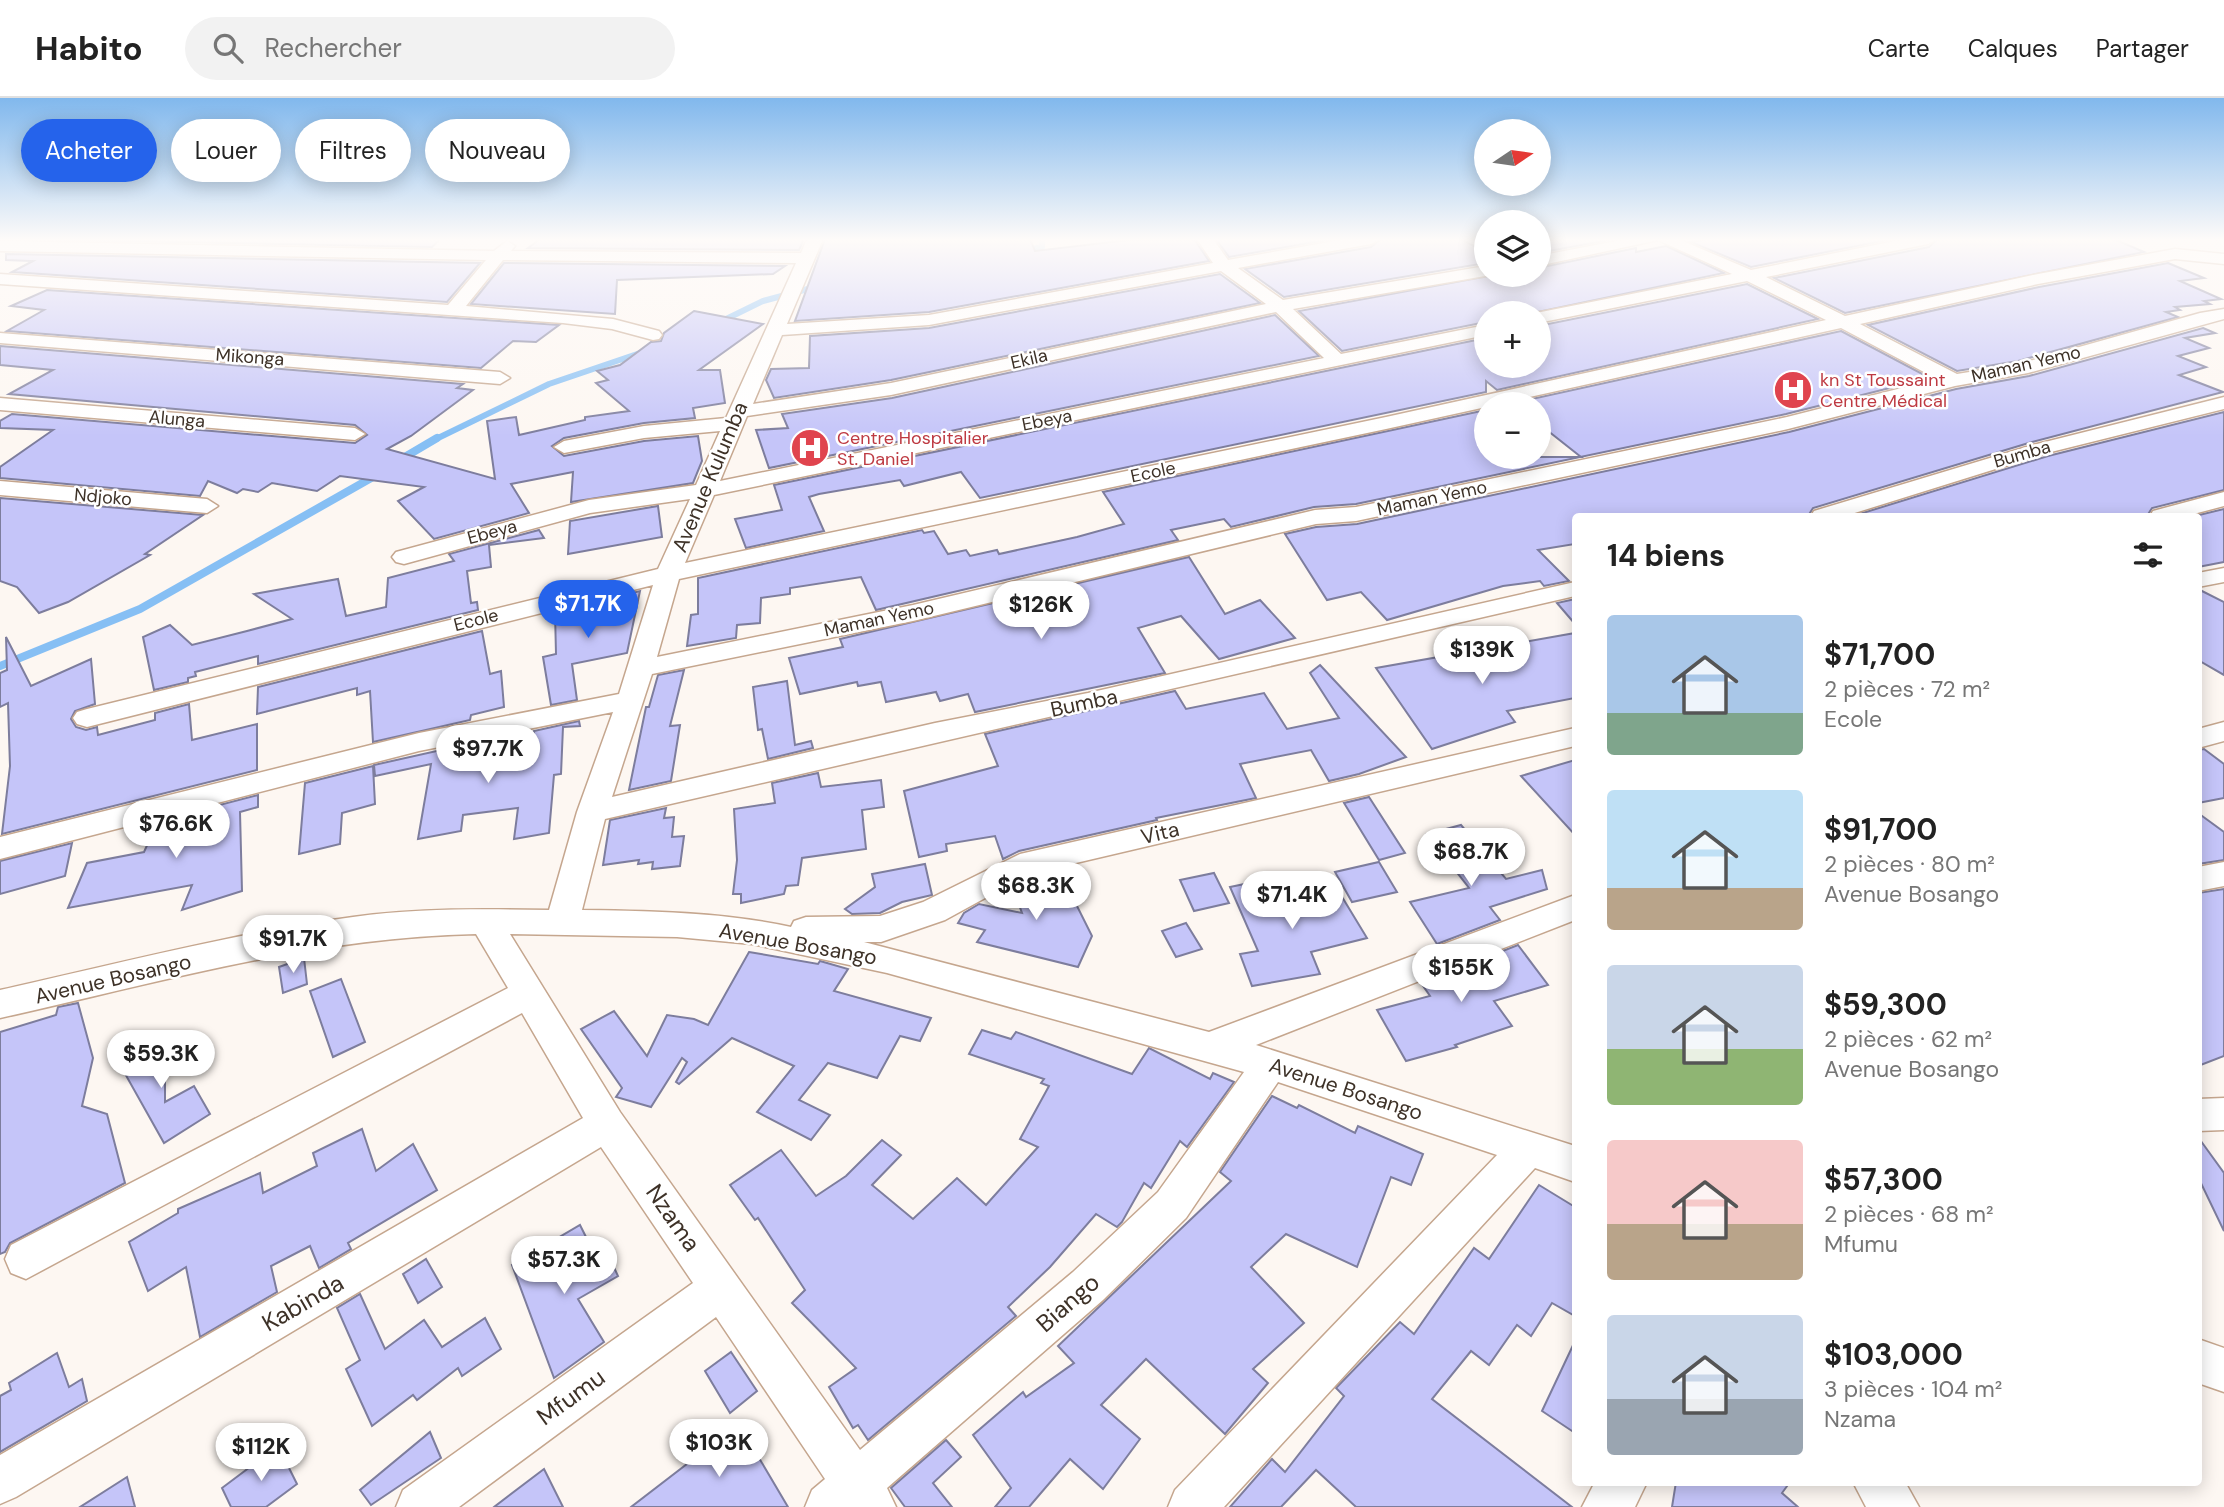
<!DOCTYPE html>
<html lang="fr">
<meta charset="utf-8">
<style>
:root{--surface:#fff;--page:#f2f2f2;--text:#222;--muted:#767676;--line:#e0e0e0;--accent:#2563eb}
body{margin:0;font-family:"DM Sans",sans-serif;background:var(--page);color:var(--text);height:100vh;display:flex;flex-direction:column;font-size:26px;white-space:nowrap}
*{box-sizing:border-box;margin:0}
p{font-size:23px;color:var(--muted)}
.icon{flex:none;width:38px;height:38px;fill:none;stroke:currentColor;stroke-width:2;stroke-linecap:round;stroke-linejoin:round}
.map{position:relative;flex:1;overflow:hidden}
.drawer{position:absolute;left:1572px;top:415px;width:630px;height:973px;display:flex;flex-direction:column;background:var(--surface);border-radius:7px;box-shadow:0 4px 18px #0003}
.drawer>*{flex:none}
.top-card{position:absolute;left:21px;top:21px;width:665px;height:63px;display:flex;gap:14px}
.needle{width:46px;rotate:77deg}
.buttons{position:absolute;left:1474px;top:21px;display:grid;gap:14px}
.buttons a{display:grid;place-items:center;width:77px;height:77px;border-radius:50%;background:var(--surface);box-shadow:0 4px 18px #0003;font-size:35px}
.price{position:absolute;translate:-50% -60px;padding:0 16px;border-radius:24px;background:#fff;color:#222;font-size:23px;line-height:46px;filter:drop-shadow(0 2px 4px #0008)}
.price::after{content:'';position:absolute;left:50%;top:42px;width:21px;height:16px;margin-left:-10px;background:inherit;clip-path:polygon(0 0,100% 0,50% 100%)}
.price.current{background:var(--accent);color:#fff}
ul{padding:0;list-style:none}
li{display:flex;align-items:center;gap:21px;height:175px;padding:0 35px}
li span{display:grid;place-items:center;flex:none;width:196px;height:140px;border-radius:7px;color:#555}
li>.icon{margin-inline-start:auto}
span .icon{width:84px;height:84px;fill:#fffc;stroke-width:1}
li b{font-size:30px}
h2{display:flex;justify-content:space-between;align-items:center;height:84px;padding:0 35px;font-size:30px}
.tag{padding:0 24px;border-radius:32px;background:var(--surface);box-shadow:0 4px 18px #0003;font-size:24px;line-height:63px}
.tag.current{background:var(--accent);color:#fff}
header{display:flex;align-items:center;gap:42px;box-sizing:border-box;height:98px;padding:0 35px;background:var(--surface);border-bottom:2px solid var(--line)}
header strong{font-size:33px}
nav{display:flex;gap:38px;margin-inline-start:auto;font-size:24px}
.search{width:490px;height:63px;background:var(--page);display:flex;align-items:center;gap:18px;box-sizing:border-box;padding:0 24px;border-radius:38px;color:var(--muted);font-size:26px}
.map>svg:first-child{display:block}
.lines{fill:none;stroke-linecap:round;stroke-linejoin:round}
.stream-far1{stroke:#86bff4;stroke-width:6}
.stream{stroke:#86bff4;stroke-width:8}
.building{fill:#c5c5f9;stroke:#7d7d9d;stroke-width:2}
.minor-casing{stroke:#c5a68e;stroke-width:3}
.minor{fill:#fff;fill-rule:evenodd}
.labels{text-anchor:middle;stroke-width:5;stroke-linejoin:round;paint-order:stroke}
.far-street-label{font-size:18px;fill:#3d3127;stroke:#fff}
.far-health-label{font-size:18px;fill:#be3a42;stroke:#fff;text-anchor:start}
.street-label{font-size:21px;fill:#3d3127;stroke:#fff}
.near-street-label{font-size:24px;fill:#3d3127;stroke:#fff}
</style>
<header>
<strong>Habito</strong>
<div class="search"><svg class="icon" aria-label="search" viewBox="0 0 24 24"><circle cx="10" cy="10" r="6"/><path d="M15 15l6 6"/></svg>Rechercher</div>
<nav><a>Carte</a><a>Calques</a><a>Partager</a></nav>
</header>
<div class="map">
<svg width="2224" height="1409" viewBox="0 0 2224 1409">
<rect width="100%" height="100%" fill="#fdf7f2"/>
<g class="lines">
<g class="stream-far1">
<path d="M1023 153 1042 149V141"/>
<path d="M718 225 763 203 819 188"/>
<path d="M434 342 549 286 646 253"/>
</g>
<g class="stream">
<path d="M398 363 437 340"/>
<path d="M0 568 140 511 380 375"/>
</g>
</g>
<g class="building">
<path d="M26 141H440L432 149Z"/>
<path d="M540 141H804L799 152 528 150Z"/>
<path d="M825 141H1030L1035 153 1129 142 1194 141 1209 163 929 214 795 223Z"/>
<path d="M1216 141H1332L1229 159Z"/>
<path d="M1381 141H1460L1476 149 1486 147V165L1284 199 1245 171 1371 149Z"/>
<path d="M1538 141H1614L1538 155Z"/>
<path d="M1708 141H1892L1751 169 1691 144Z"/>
<path d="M1938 141H2114L2144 154 1845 215 1774 180 1929 149Z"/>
<path d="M1666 148 1724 175 1533 215H1486V224L1342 253 1299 213 1494 177H1538V170L1636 150V154Z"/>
<path d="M6 156 480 165 447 204 12 174 33 163 6 162Z"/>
<path d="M504 165 785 168 773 176 617 182 615 216 471 206Z"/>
<path d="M2168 165 2204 180 2180 183 2221 201 2204 203 2210 206 2175 209 2180 212 2166 214 2178 219 2018 263 1957 273 1868 227 2039 189Z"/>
<path d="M1220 176 1260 205 891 282 774 300 766 282 771 271 809 270 810 238 929 230Z"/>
<path d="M1747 186 1818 221 1497 292 1486 283V294L980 400 961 374 904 388 900 382 819 396 809 399 824 433 746 450 735 421 782 412 774 387 1486 240V268H1538V228Z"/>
<path d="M47 192 559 227 536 244 513 243 481 270 7 233 44 212 11 208Z"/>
<path d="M694 213 763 226 699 272H720L725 305 693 310 695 320 644 325 564 340 552 348 564 358 644 343 698 338 702 363 693 385 571 404 573 374 511 386 529 415 434 441 398 403 424 389 340 378 317 393 272 385 258 394 243 391 237 395 208 383 200 398 0 380V369L53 332 0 330V323L12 316 355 345 367 337 355 327 9 296 53 272 0 267V248L463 286 457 290 473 292 411 338 387 351 495 381 487 323 516 319 519 337 585 322V319L629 313 596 285 608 282 597 273 620 267 651 244 661 243 664 235Z"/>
<path d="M1275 217 1319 258 769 370 756 332 788 330 782 316 892 300Z"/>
<path d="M2203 230 2215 235 2185 240 2209 250 2178 258 2206 269 2179 277 2223 294 2032 344 1813 410 1808 418H1575V446L1538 452 1569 483 1544 488 1540 483 1503 488 1387 522 1361 494 1327 502 1285 436 1316 429 1357 426 1789 334 1956 291 2029 278Z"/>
<path d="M1841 233 1930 280 1786 316 1356 406 1314 409 1231 429 1224 421 1171 432 1178 442 876 512 861 479 790 490V496L761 500 760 525 737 527 736 540 687 548 691 517 698 516V480L922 432 924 435 934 433 948 456 966 452 970 458 997 452 999 456 1077 439 1124 426 1103 394 1486 312V359H1581L1538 325V306L1514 305Z"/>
<path d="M2224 314V392L2152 410 2147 418H1853L2048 358Z"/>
<path d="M0 400 203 417 145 456 150 457 68 504 39 515 17 489 0 483Z"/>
<path d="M658 408 662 439 568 456 570 423Z"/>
<path d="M2224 411V464L2198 469V418H2195Z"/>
<path d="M539 432 544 440 489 447 491 469 467 473 471 505 477 504 478 512 258 566V558L195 574 196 578 188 580V584L154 592 143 539 170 527 192 547 247 533 292 521 254 496 338 481 346 518 386 509 388 480 454 463 449 456Z"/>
<path d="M1189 459 1225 516 1260 502 1295 540 1219 561 1181 518 1138 530 1165 575 975 614 968 596 940 603 936 594 886 604 881 584 858 588 857 584 800 596 789 560 843 549 840 541Z"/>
<path d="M2198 491 2224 504V577L2198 562Z"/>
<path d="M640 493 627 555 572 566 577 602 551 607 543 559 556 556 555 514Z"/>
<path d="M1575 501V526L1557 505Z"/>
<path d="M482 533 490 576 501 573 504 609 471 617 470 622 373 644 370 593 357 597V590L257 616 258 589Z"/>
<path d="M1575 535V600L1507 613 1515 624 1432 651 1376 570Z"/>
<path d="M6 539 31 588 91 561 95 606 75 613 71 621 76 629 86 632 97 629 98 637 155 622V615L189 606 192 642 257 626V672L2 736 10 668 8 605 0 609V575L7 572Z"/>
<path d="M1320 567 1406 659 1359 676 1329 683 1311 652 1240 666 1256 700 1156 720 1157 722 1019 753 1003 761 995 738 946 746 947 753 919 759 904 693 998 668 985 636 1175 593 1186 611 1264 595 1287 631 1339 620 1310 575Z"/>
<path d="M684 572 670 628 680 627 671 683 629 692 646 609H649L658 577Z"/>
<path d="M787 583 795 647 811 643 813 650 768 661 762 631 758 632 753 589Z"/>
<path d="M579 623 580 628 563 629 561 676 554 677 549 735 514 741 518 710 463 717 461 733 418 741 431 666 375 678 374 667 468 646 466 665 532 658 534 633Z"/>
<path d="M2204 651 2224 666V700L2198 705V652Z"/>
<path d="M1575 662V737L1521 678Z"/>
<path d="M373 668 375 706 342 715 340 746 299 756 305 685Z"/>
<path d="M818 675 821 689 881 682 884 709 862 712 866 751 802 760 798 787 786 788 784 796 741 805V796H733L737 762 734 711 775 705 772 685Z"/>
<path d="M258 697V709L240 714 242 793 182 812 192 787 68 810 87 765 144 754 158 723Z"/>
<path d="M1369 699 1405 755 1379 762 1344 705Z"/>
<path d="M666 710 664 720 674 719 672 739 684 738 680 768 652 771 653 764 638 766 639 762 603 767 610 722Z"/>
<path d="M2198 715 2224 734V762L2198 766Z"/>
<path d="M1461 727 1506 781 1542 772 1547 791 1490 809 1500 822 1437 846 1410 804 1469 790 1427 736Z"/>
<path d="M72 745 65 778 0 796V763Z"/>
<path d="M1379 764 1397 794 1352 804 1335 774Z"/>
<path d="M925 766 932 797 902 804 880 815 852 816 845 811 875 789 872 776Z"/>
<path d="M1059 772 1092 838 1078 869 977 844 985 832 958 825 964 815 979 806 1022 815 1012 788 1030 778Z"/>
<path d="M1214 775 1229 805 1194 813 1180 782Z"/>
<path d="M1264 782 1275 805 1336 789 1367 840 1311 854 1320 876 1252 888 1240 856 1258 853 1230 789Z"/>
<path d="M2224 791V958L2198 968V795Z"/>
<path d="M1186 825 1202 851 1176 859 1162 833Z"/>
<path d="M1518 847 1548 887 1494 903 1512 928 1455 947 1457 949 1406 963 1377 912 1430 898 1421 885Z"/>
<path d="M749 854 818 866 820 863 848 871 834 893 931 920 920 943 900 938 877 980 828 965 799 1002 830 1017 811 1042 757 1014 794 968 732 940 679 986 676 984 687 964 682 960 651 1009 616 999 622 990 581 931 614 913 647 958 667 917 694 921 708 927Z"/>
<path d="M304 860 307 886 283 895 279 869Z"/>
<path d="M341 881 365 944 333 959 310 893Z"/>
<path d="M78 905 93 960 82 1008 107 1016 125 1085 10 1145 5 1154 0 1156V934L56 917 58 909Z"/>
<path d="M982 932 1011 941 1016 934 1132 976 1149 950 1210 981 1213 975 1234 984 1187 1049 1180 1043 1151 1090 1144 1085 1122 1124 1117 1129 1096 1116 1050 1169 1008 1209 1016 1218 868 1342 858 1327 853 1330 829 1289 856 1270 792 1205 805 1192 758 1120 755 1122 730 1087 781 1052 816 1098 846 1078 882 1042 901 1057 872 1087 913 1121 957 1080 986 1107 1038 1049 1020 1041 1049 988 1041 985 1044 981 969 956Z"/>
<path d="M165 938V1004L194 988 210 1016 164 1045 119 965 124 952Z"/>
<path d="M1272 998 1297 1010 1299 1007 1355 1035 1358 1028 1423 1056 1411 1087 1391 1079 1357 1169 1286 1136 1251 1169 1304 1225 1253 1271 1268 1285 1225 1336 1146 1261 1101 1307 1140 1341 1103 1391 1070 1361 1029 1409H995L1011 1390 973 1337 1023 1294 1026 1299 1074 1265 1058 1248 1231 1083 1220 1074Z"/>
<path d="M362 1031 376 1073 413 1046 437 1092 348 1145 351 1151 319 1170 310 1148 271 1168 277 1194 200 1239 186 1169 148 1193 129 1144 178 1115V1111L260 1075 263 1095 317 1068 313 1055Z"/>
<path d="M2198 1039 2224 1075V1133L2198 1079Z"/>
<path d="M1539 1087 1575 1109V1218L1552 1205 1531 1238 1517 1227 1489 1267 1471 1253 1432 1301 1572 1409H1356L1316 1372 1281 1409H1230L1272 1361 1285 1374 1344 1298 1336 1290 1400 1224 1414 1236 1474 1150 1489 1161Z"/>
<path d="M580 1127 593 1153 603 1146 618 1178 578 1201 604 1244 554 1280 512 1167Z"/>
<path d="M426 1161 442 1189 418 1205 403 1176Z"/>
<path d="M360 1196 385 1251 424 1222 442 1249 485 1220 501 1251 462 1278 458 1270 417 1302 413 1297 372 1328 346 1271 360 1262 337 1210Z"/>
<path d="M1575 1243V1335L1542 1313Z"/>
<path d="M731 1254 757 1293 730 1315 705 1273Z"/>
<path d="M57 1255 69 1289 82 1281 87 1303 0 1354V1298L11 1292 9 1285Z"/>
<path d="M739 1326 788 1409H631Z"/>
<path d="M430 1334 441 1360 371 1407 360 1392Z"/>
<path d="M946 1342 961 1359 933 1385 952 1409H905L891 1390Z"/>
<path d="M278 1348 297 1386 266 1409H231L222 1390Z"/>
<path d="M544 1371 563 1409H494Z"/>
<path d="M127 1379 135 1409H80Z"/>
<path d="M1676 1384H1790L1782 1395 1798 1409H1672Z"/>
</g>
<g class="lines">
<g class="minor-casing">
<g id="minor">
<path d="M807 141H823L787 226 929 217 1213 165 1197 141H1213L1228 162 1346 141H1379L1371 146 1238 170 1283 202 1486 168V177H1491L1293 211 1341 256 1486 227V237L714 397 685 465 1386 319 1826 222 1747 183 1538 225 1536 215 1732 176 1658 142 1538 168V158L1627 141H1678L1751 172 1905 141H1936L1928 146 1766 179 1845 218 2038 176 2175 151 2224 156V166L2175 161 2038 186 1860 226 1957 276 2019 266 2200 215 2224 211V221L2028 275 1955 288 1788 331 1356 423 1316 426 913 523 652 576 612 699 935 625 1088 595 1575 484V498L605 721 582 812C652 813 722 814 791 829L794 823 806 819 880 818 923 804 1020 756 1575 630V648L1029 776 945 822 881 844H864L1209 934 1575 797V822L1256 947 1575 1048V1084L1535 1070 1224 1409H1168L1175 1392 1497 1057 1278 984 1186 1120 1103 1202 887 1390 896 1409H805L812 1392 825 1381 716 1219 459 1409H396L403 1392 693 1185 601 1049 16 1399 0 1406V1357L583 1020 522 915 26 1181 11 1175 5 1161 11 1147 508 890 476 836C314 839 157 885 0 920V892C117 866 235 835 353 819 418 810 484 811 549 812L577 714 613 614 419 653 0 761V739L419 635 619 596 653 487 87 629 77 626 73 620 77 614 87 611 658 471 690 401 590 415 404 466 396 464 392 459 396 454 589 402 696 387 720 333 644 340 564 355 554 349 564 343 644 328 726 320 796 165 503 162 466 208 613 221 659 233 662 237 659 241 653 242 612 231 563 225 0 186V176L448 207 486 162 0 153V143L494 153 507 143 515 148 511 153 801 155ZM1221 173 1266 206 891 285 753 306 782 237 929 227ZM1276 214 1324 260 720 383 747 318 891 297ZM1841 230 1937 281 1787 319 1356 409 1315 412 913 507 657 559 679 481 1386 331 1486 309V306H1498ZM510 836 677 839 752 846 887 875 1244 974 1158 1094 1073 1174 860 1352 620 1014Z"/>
<path d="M0 235 500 274 510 280 500 286 0 245Z"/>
<path d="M2224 299V311L2047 355 1845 418H1811L1814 413 2033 347Z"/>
<path d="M0 300 355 330 365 336 355 342 0 312Z"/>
<path d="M0 383 207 401 218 408 207 415 0 397Z"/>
<path d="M2224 394V408L2186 418H2150L2153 413Z"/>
<path d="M2224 470V484L2198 489V475Z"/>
<path d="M2224 624V643L2198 650V631Z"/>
<path d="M2224 764V788L2198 793V769Z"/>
<path d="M2224 1000V1032L2198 1033V1001Z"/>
<path d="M2198 1241 2224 1250V1294L2198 1285Z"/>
<path d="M1595 1384H1647L1635 1409H1582Z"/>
<path d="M1853 1384H1905L1919 1409H1866Z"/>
</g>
</g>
<use href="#minor" class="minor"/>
</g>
<linearGradient id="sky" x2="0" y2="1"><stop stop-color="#81b8ed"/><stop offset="0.42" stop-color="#fefbf9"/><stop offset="1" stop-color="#fefbf9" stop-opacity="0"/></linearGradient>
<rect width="2224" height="338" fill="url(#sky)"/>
<defs>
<g id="hospital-disc" transform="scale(2.0125)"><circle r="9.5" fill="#e0444e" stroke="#fff"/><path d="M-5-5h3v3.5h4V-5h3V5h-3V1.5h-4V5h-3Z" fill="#fff"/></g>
</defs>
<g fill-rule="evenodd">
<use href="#hospital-disc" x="1793" y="292"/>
<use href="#hospital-disc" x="810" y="350"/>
</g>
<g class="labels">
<g class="far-street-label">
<text transform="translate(250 259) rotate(4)" y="6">Mikonga</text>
<text transform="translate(1029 261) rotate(-13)" y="6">Ekila</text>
<text transform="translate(2026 266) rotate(-13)" y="6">Maman Yemo</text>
<text transform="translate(177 321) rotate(5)" y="6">Alunga</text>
<text transform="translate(1047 322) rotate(-11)" y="6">Ebeya</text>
<text transform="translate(2022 356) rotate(-16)" y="6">Bumba</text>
<text transform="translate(1153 374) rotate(-12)" y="6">Ecole</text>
<text transform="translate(103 399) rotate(5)" y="6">Ndjoko</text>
<text transform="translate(1432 400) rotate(-12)" y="6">Maman Yemo</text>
<text transform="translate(492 434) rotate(-15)" y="6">Ebeya</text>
<text transform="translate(879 521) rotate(-12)" y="6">Maman Yemo</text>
<text transform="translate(476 522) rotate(-14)" y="6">Ecole</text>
</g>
<g class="far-health-label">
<text x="1820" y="288">kn St Toussaint<tspan x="1820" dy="21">Centre Médical</tspan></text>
<text x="837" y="346">Centre Hospitalier<tspan x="837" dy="21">St. Daniel</tspan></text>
</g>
<g class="street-label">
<text transform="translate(710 379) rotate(-67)" y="7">Avenue Kulumba</text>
<text transform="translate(1084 605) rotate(-12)" y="7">Bumba</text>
<text transform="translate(1160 735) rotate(-13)" y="7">Vita</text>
<text transform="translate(798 846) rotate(10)" y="7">Avenue Bosango</text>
<text transform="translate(113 881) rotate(-13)" y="7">Avenue Bosango</text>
<text transform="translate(1346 991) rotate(18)" y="7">Avenue Bosango</text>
</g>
<g class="near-street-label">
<text transform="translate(673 1120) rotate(55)" y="8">Nzama</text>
<text transform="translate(303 1205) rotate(-30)" y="8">Kabinda</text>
<text transform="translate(1068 1205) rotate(-41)" y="8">Biango</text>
<text transform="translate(571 1299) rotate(-36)" y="8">Mfumu</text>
</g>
</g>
</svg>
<div class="buttons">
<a><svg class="needle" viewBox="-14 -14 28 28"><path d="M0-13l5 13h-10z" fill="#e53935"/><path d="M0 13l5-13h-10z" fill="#767676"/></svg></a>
<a><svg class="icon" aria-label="layers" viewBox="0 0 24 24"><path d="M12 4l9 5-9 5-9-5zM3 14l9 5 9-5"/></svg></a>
<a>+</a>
<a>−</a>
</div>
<b class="price current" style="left:588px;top:542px">$71.7K</b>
<b class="price" style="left:1041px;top:543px">$126K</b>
<b class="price" style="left:1482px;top:588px">$139K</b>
<b class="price" style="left:488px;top:687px">$97.7K</b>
<b class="price" style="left:176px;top:762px">$76.6K</b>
<b class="price" style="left:1471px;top:790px">$68.7K</b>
<b class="price" style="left:1036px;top:824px">$68.3K</b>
<b class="price" style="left:1292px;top:833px">$71.4K</b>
<b class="price" style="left:293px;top:877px">$91.7K</b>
<b class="price" style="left:1461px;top:906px">$155K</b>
<b class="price" style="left:161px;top:992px">$59.3K</b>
<b class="price" style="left:564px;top:1198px">$57.3K</b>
<b class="price" style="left:719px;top:1381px">$103K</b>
<b class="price" style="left:261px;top:1385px">$112K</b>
<div class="top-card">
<a class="tag current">Acheter</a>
<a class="tag">Louer</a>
<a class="tag">Filtres</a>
<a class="tag">Nouveau</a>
</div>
<section class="drawer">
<h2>14 biens<svg class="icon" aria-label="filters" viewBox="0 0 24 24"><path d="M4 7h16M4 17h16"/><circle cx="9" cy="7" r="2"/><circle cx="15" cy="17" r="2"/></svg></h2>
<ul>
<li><span style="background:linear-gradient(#a9c7e8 70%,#7fa58c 0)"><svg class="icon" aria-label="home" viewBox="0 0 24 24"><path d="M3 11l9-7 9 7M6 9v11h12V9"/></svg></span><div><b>$71,700</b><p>2 pièces · 72 m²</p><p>Ecole</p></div></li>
<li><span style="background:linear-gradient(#bfe0f5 70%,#b9a48a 0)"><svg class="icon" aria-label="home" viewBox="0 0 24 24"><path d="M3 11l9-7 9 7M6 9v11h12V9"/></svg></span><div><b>$91,700</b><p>2 pièces · 80 m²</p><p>Avenue Bosango</p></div></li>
<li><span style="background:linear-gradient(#c9d6e8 60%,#8fb573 0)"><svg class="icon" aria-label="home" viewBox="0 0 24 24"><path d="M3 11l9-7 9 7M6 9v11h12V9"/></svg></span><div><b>$59,300</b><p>2 pièces · 62 m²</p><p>Avenue Bosango</p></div></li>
<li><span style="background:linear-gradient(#f6c9c9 60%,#b9a48a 0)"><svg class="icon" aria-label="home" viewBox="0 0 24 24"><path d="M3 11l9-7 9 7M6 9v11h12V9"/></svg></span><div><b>$57,300</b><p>2 pièces · 68 m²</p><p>Mfumu</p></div></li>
<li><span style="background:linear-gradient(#c9d6e8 60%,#9aa5b1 0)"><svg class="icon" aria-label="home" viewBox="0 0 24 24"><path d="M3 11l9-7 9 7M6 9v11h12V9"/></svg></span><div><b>$103,000</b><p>3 pièces · 104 m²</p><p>Nzama</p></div></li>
</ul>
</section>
</div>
